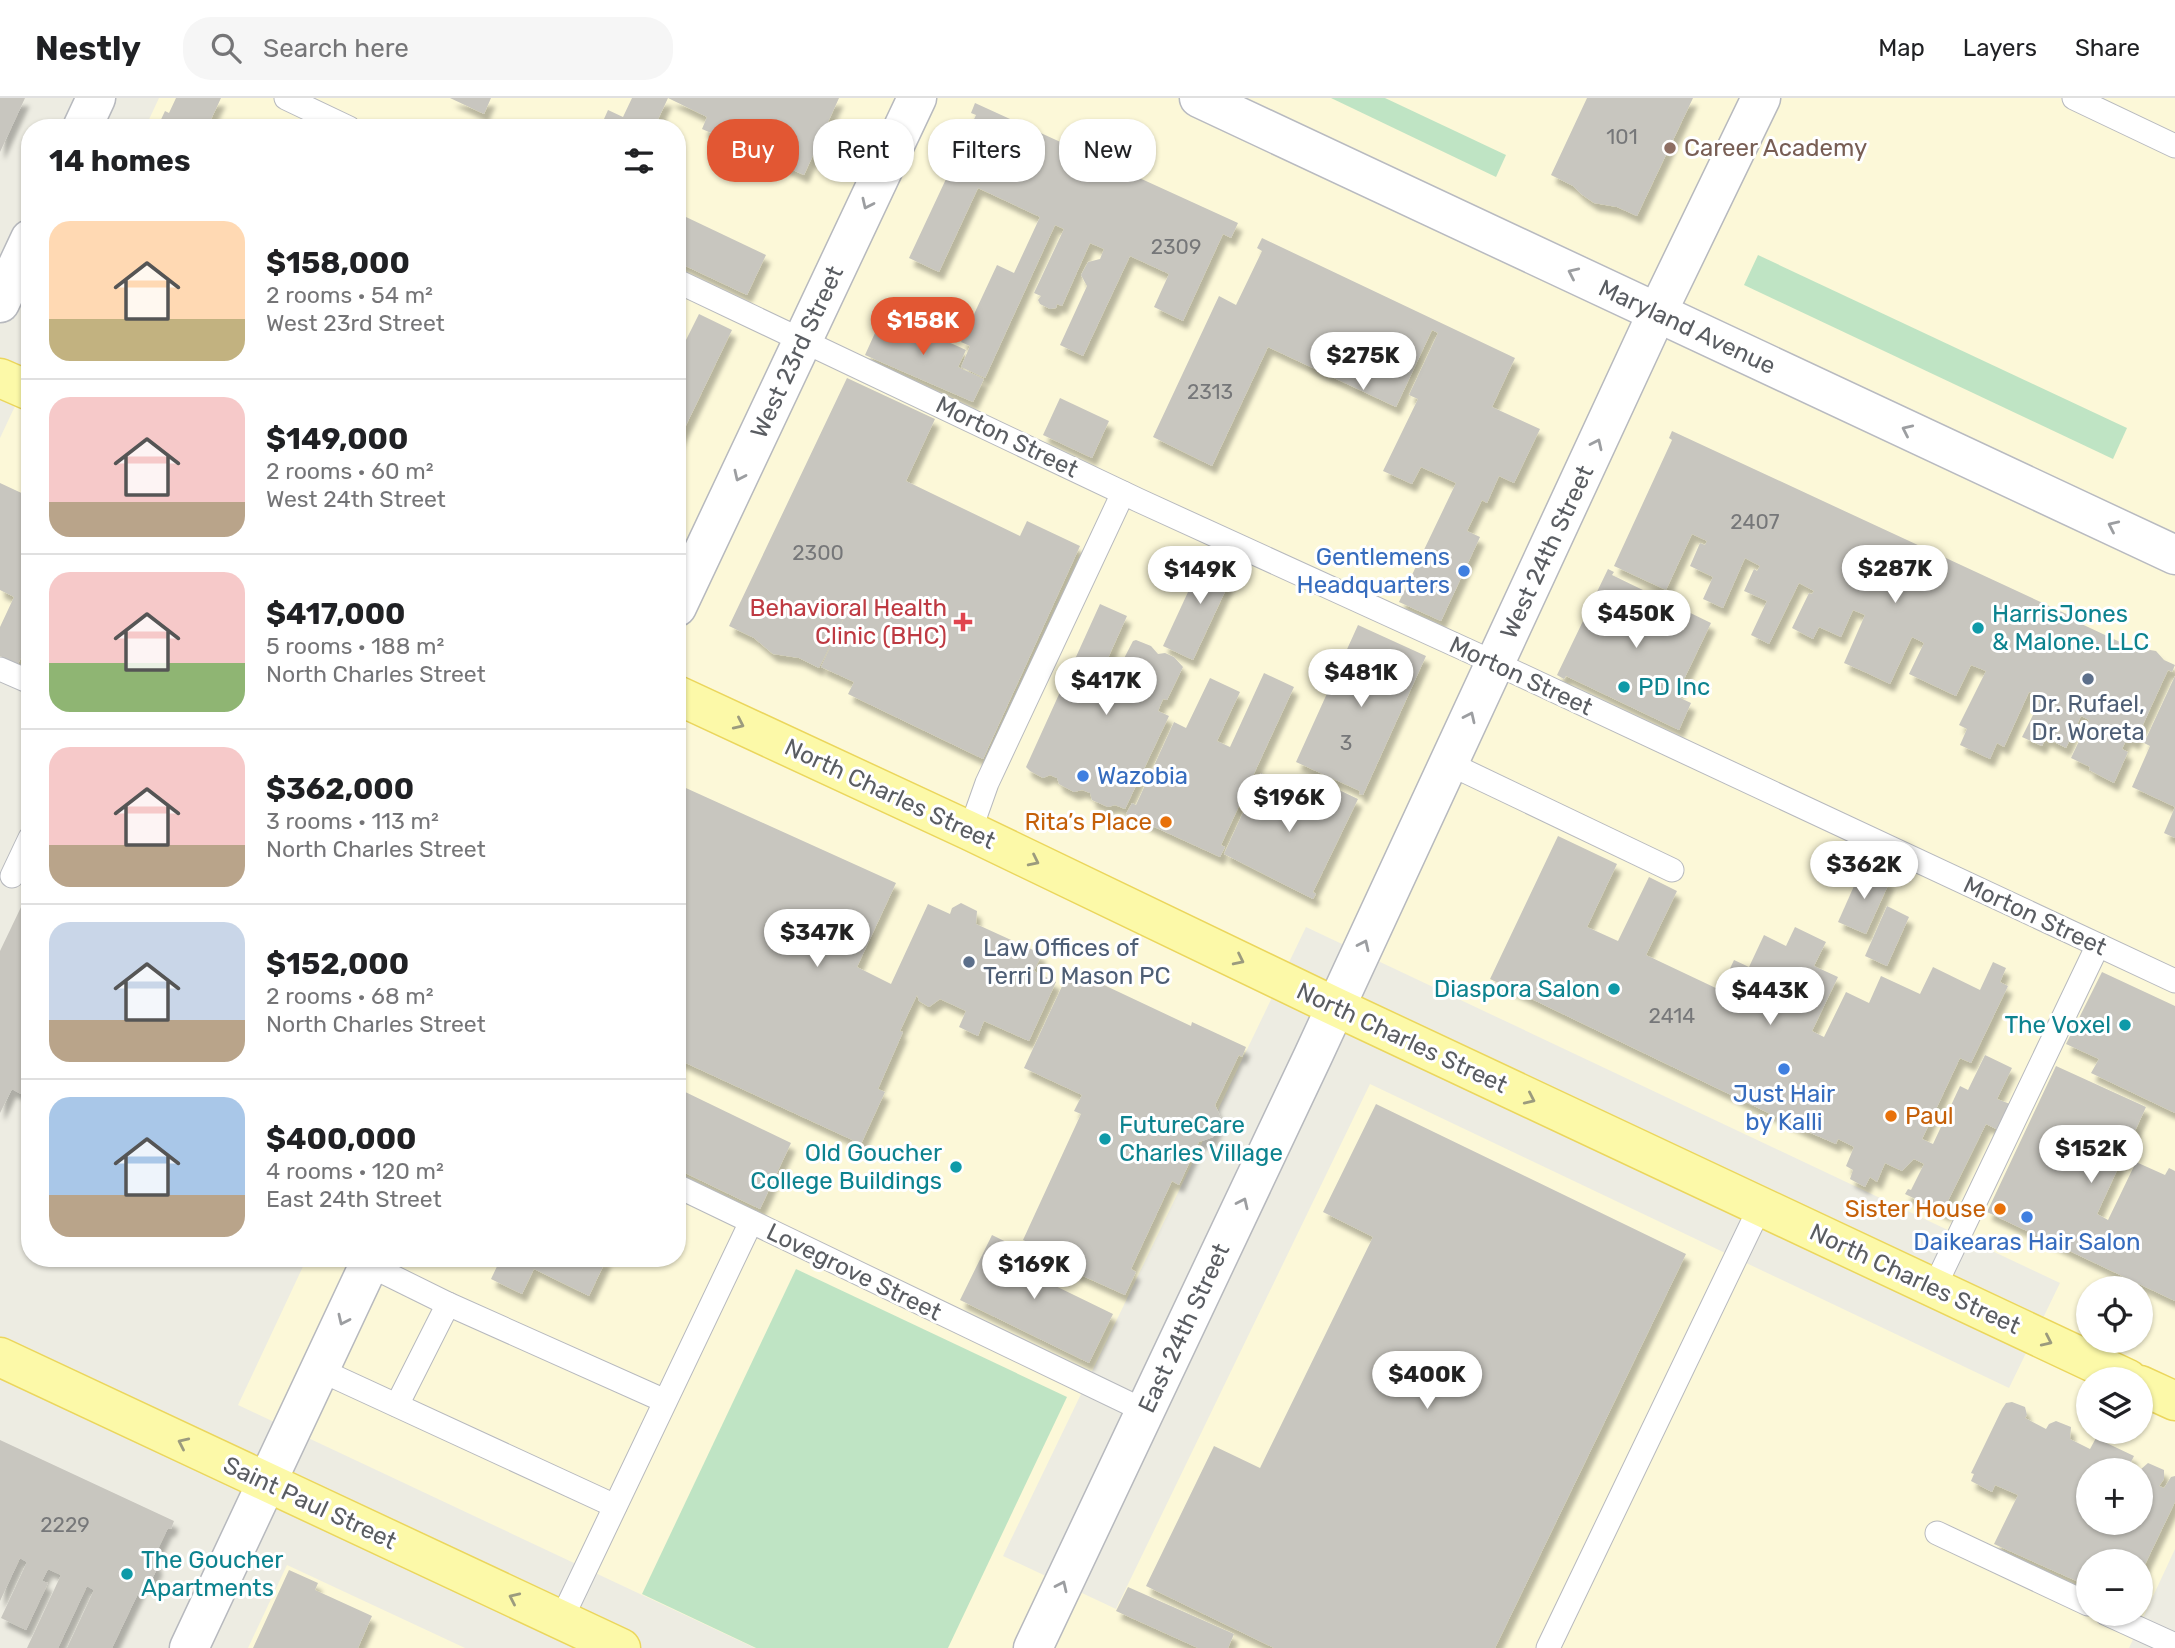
<!DOCTYPE html>
<meta charset="utf-8">
<style>
:root{--surface:#fff;--page:#f6f6f6;--text:#202124;--muted:#757577;--line:#e0e0e0;--accent:#e25733}
body{margin:0;font-family:Rubik,sans-serif;background:var(--page);color:var(--text);height:100vh;display:flex;flex-direction:column;font-size:26px;white-space:nowrap}
*{box-sizing:border-box;margin:0}
p{font-size:23px;color:var(--muted)}
.icon{flex:none;width:38px;height:38px;fill:none;stroke:currentColor;stroke-width:2;stroke-linecap:round;stroke-linejoin:round}
.map{position:relative;flex:1;overflow:hidden}
.panel{position:absolute;left:21px;top:21px;width:665px;height:1148px;display:flex;flex-direction:column;background:var(--surface);border-radius:28px;box-shadow:0 2px 5px #0004}
.panel>*{flex:none}
.top-card{position:absolute;left:707px;top:21px;width:665px;height:63px;display:flex;gap:14px}
.fabs{position:absolute;left:2076px;top:1178px;display:grid;gap:14px}
.fabs a{display:grid;place-items:center;width:77px;height:77px;border-radius:50%;background:var(--surface);box-shadow:0 2px 5px #0004;font-size:35px}
.price{position:absolute;translate:-50% -60px;padding:0 16px;border-radius:24px;background:#fff;color:#222;font-size:23px;line-height:46px;filter:drop-shadow(0 2px 4px #0008)}
.price::after{content:'';position:absolute;left:50%;top:42px;width:21px;height:16px;margin-left:-10px;background:inherit;clip-path:polygon(0 0,100% 0,50% 100%)}
.price.selected{background:var(--accent);color:#fff}
ul{padding:0;list-style:none}
li{display:flex;align-items:center;gap:21px;height:175px;padding:0 28px}
li+li{border-top:2px solid var(--line)}
li span{display:grid;place-items:center;flex:none;width:196px;height:140px;border-radius:21px;color:#555}
li>.icon{margin-inline-start:auto}
span .icon{width:84px;height:84px;fill:#fffc;stroke-width:1}
li b{font-size:30px}
h2{display:flex;justify-content:space-between;align-items:center;height:84px;padding:0 28px;font-size:30px}
.tag{padding:0 24px;border-radius:28px;background:var(--surface);box-shadow:0 2px 5px #0004;font-size:24px;line-height:63px}
.tag.selected{background:var(--accent);color:#fff}
header{display:flex;align-items:center;gap:42px;box-sizing:border-box;height:98px;padding:0 35px;background:var(--surface);border-bottom:2px solid var(--line)}
header strong{font-size:33px}
nav{display:flex;gap:38px;margin-inline-start:auto;font-size:24px}
.search{width:490px;height:63px;background:var(--page);display:flex;align-items:center;gap:18px;box-sizing:border-box;padding:0 24px;border-radius:28px;color:var(--muted);font-size:26px}
.map>svg:first-child{display:block}
.commercial{fill:#fcf8d8;fill-rule:evenodd}
.green{fill:#bfe4c4}
.building{fill:#c8c6bf;filter:url(#shadow)}
.lines{fill:none;stroke-linecap:round;stroke-linejoin:round}
.service-casing{stroke:#b7b9be;stroke-width:25}
.minor-casing{stroke:#b7b9be;stroke-width:41}
.secondary-casing{stroke:#b8bac0;stroke-width:41}
.primary-casing{stroke:#ebd65c;stroke-width:41}
.service{stroke:#fff;stroke-width:23}
.minor{stroke:#fff;stroke-width:38}
.secondary{stroke:#fff;stroke-width:38}
.primary{stroke:#fcf9a8;stroke-width:38}
.oneway{stroke:#9c9ea1}
.oneway2{stroke:#9b9b7e}
.education-dot{fill:#8d6e63;stroke:#fff;stroke-width:2.5}
.shop-dot{fill:#3f7fe0;stroke:#fff;stroke-width:2.5}
.health-dot{fill:#e0444e;stroke:#fff;stroke-width:2.5}
.culture-dot{fill:#0f9aa8;stroke:#fff;stroke-width:2.5}
.service-dot{fill:#5c6f8a;stroke:#fff;stroke-width:2.5}
.food-dot{fill:#e8710a;stroke:#fff;stroke-width:2.5}
.labels{text-anchor:middle;stroke-width:6;stroke-linejoin:round;paint-order:stroke}
.number-label{font-size:21px;fill:#767779}
.education-label{font-size:24px;fill:#785e54;stroke:#fff;text-anchor:start}
.street-label{font-size:24px;fill:#5a5d62;stroke:#fff}
.shop-label{font-size:24px;fill:#366cbe;stroke:#fff}
.health-label{font-size:24px;fill:#be3a42;stroke:#fff;text-anchor:end}
.culture-label{font-size:24px;fill:#0d838f;stroke:#fff;text-anchor:start}
.service-label{font-size:24px;fill:#4e5e75;stroke:#fff}
.food-label{font-size:24px;fill:#c56008;stroke:#fff;text-anchor:end}
</style>
<header>
<strong>Nestly</strong>
<div class="search"><svg class="icon" aria-label="search" viewBox="0 0 24 24"><circle cx="10" cy="10" r="6"/><path d="M15 15l6 6"/></svg>Search here</div>
<nav><a>Map</a><a>Layers</a><a>Share</a></nav>
</header>
<div class="map">
<svg width="2175" height="1550" viewBox="0 0 2175 1550">
<defs>
<filter id="shadow"><feDropShadow dx="4.5" dy="8" stdDeviation="2" flood-color="#0004"/></filter>
</defs>
<rect width="100%" height="100%" fill="#edece2"/>
<g class="commercial">
<path d="M159 0H2175V1451L2129 1550H755L238 1307 307 1160H677V30H145ZM1306 829 2060 1185 2009 1290 1370 986 1116 1511 1003 1458ZM2088 1190H2140V1242H2088ZM2088 1281H2140V1334H2088ZM2088 1372H2140V1424H2088ZM2088 1463H2140V1516H2088Z"/>
<path d="M30 276V584L0 570V340Z"/>
<path d="M287 1467 465 1550H248Z"/>
</g>
<g class="green">
<path d="M1331 0H1385L1506 57 1496 79Z"/>
<path d="M1758 157 2127 330 2113 361 1744 187Z"/>
<path d="M796 1171 1067 1299 948 1550H756L642 1496Z"/>
</g>
<g class="building">
<path d="M0 0H25L0 54Z"/>
<path d="M176 0H221L207 30H157L165 13 169 15Z"/>
<path d="M450 0H491L484 16Z"/>
<path d="M632 0H839L804 77 722 40 728 27 724 25 718 38 702 31 707 19 668 0 654 30H600L608 12 623 19Z"/>
<path d="M1587 0H1693L1637 118 1617 109 1594 105 1581 96 1573 88 1551 77Z"/>
<path d="M975 5 1238 125 1231 140 1223 136 1183 223 1154 209 1169 176 1130 158 1083 258 1060 247 1087 188 1081 177 1088 164 1100 161 1104 151 1090 145 1062 208 1057 206 1056 210 1050 211 1040 206 1038 202 1041 198 1034 195 1064 131 1055 127 985 280 961 269 970 248 961 244 997 167 1014 175 1040 119 978 90 939 174 909 160 976 17 971 15Z"/>
<path d="M686 119 766 157 747 197 677 164V138Z"/>
<path d="M1262 140 1515 260 1492 309 1540 331 1514 385 1499 378 1487 405 1482 402 1467 433 1480 439 1441 523 1399 504 1456 385 1421 369 1412 386 1383 373 1418 301 1409 297 1438 235 1432 232 1396 309 1268 249 1212 368 1153 339 1219 198 1236 207 1262 153 1257 150Z"/>
<path d="M884 215 966 252 958 269 984 281 973 304 865 257Z"/>
<path d="M699 216 732 232 677 346V260Z"/>
<path d="M847 280 935 321 906 383 1020 438 1027 423 1080 448 983 661 848 596 854 584 821 569 851 505 819 570 799 560 773 556 754 540 729 528Z"/>
<path d="M1060 300 1109 323 1092 360 1043 337Z"/>
<path d="M1672 333 2073 519V522L2120 544 2143 555 2150 552 2156 553 2164 562 2175 567 2172 574 2168 572 2135 644 2127 640 2122 651 2128 654 2114 685 2089 672 2090 669 2071 660 2089 622 2081 618 2066 650 2046 640 2042 648 2022 639 2042 599 2029 594 2004 649 1997 645 1990 661 1960 647 1967 631 1959 627 1986 573 1971 567 1956 598 1909 576 1924 545 1912 539 1890 586 1867 575 1844 565 1865 517 1853 512 1841 539 1819 529 1813 541 1792 530 1809 495 1812 496 1814 493 1799 485 1769 546 1751 537 1767 503 1744 493 1754 471 1757 473 1760 468 1745 460 1723 510 1703 501 1713 479 1690 468 1700 445 1705 447 1707 443 1692 436 1666 492 1614 468 1672 342 1669 340Z"/>
<path d="M0 385 30 399V541L18 566 0 558V529L14 499 0 492Z"/>
<path d="M1207 453 1237 468 1193 562 1163 548Z"/>
<path d="M1608 471 1614 474 1612 477 1711 525 1676 598 1691 605 1679 632 1566 578 1564 581 1557 577Z"/>
<path d="M1100 506 1127 518 1104 569 1100 568 1096 577 1117 586 1121 576 1117 574 1133 543 1136 542 1151 548 1158 556 1165 555 1174 559 1183 569 1167 602 1163 601 1158 613 1169 618 1125 711 1115 707 1108 709 1092 702 1090 695 1082 692 1074 694 1059 686 1057 680 1050 677 1043 680 1030 673 1026 669Z"/>
<path d="M1358 527 1426 558 1363 697 1359 696 1360 693 1296 664Z"/>
<path d="M1264 575 1294 589 1221 747 1225 749 1220 759 1126 716 1132 705 1136 707 1174 624 1186 630 1210 580 1240 594 1217 643 1230 649Z"/>
<path d="M2175 578V709L2132 689 2150 648 2144 645Z"/>
<path d="M1261 675 1329 708 1337 691 1358 701 1313 794 1316 796 1313 801 1224 756Z"/>
<path d="M677 686 896 785 857 869 891 886 928 806 950 816 952 810 961 805 977 813 976 826 1042 856 1034 873 1056 884 1029 943 984 923 978 938 959 929 966 913 940 901 929 909 919 903 917 897 900 933 903 934 878 991 885 994 861 1046 677 961Z"/>
<path d="M2175 709V740L2164 735Z"/>
<path d="M1558 738 1617 766 1587 829 1618 843 1649 779 1677 793 1646 857 1720 892 1734 862 1749 869 1764 837 1786 848 1795 829 1826 844 1814 868 1838 879 1812 933 1824 939 1846 894 1869 905 1881 878 1920 896 1933 869 1980 892 1993 864 2006 870 2000 884 2008 888 1971 965 1960 960 1922 1041 1933 1046 1960 988 1968 992 1985 957 2012 970 1997 1001 2010 1006 1998 1032 1986 1026 1945 1109 1950 1112 1947 1116 1905 1096 1908 1091 1911 1092 1924 1066 1914 1061 1902 1073 1885 1065 1877 1084 1870 1079 1865 1089 1850 1081 1853 1072 1846 1068 1854 1049 1838 1041 1836 1046 1806 1033 1490 881Z"/>
<path d="M1862 770 1890 783 1866 836 1838 824Z"/>
<path d="M22 807 30 811V982L23 997 12 991 0 1015V853Z"/>
<path d="M1887 808 1909 819 1887 868 1865 858Z"/>
<path d="M1070 871 1191 928 1192 924 1246 949 1242 959 1239 957 1215 1007 1221 1020 1213 1039 1199 1044 1179 1087 1172 1083 1131 1171 1136 1174 1125 1197 1074 1174 1078 1167 1023 1142 1081 1016 1074 1013 1082 997 1024 970Z"/>
<path d="M2102 874 2175 908V1015L2091 975 2099 961 2066 946Z"/>
<path d="M2056 968 2146 1009 2097 1116 2108 1122 2136 1064 2165 1077 2169 1070 2175 1073V1203L1987 1114Z"/>
<path d="M677 990 791 1045 760 1111 677 1071Z"/>
<path d="M1376 1006 1686 1156 1495 1550H1274L1146 1488 1214 1348 1260 1370 1373 1139 1323 1114Z"/>
<path d="M992 1137 1045 1163 1037 1179 1113 1216 1089 1265 960 1202Z"/>
<path d="M501 1160H607L589 1198 534 1171 522 1196 491 1181Z"/>
<path d="M2012 1304 2025 1309 2027 1317 2025 1320 2046 1331 2049 1326 2056 1323 2071 1329 2070 1341 2090 1351 2096 1340 2134 1358 2127 1372H2088V1424H2140V1372L2148 1365 2164 1372V1381L2159 1388 2164 1390 2171 1379 2175 1378V1404L2140 1477V1463H2088V1495L2081 1492 2083 1486 2081 1485 1994 1446 2018 1397 1995 1387 1992 1394 1971 1383 1974 1376 1971 1375 2002 1311 2006 1305Z"/>
<path d="M0 1342 174 1423 171 1431 168 1430 154 1459 158 1469 151 1483 143 1485 112 1550H67L94 1492 87 1488 58 1550H27L61 1477 48 1471 42 1483 48 1485 26 1532 1 1520 27 1464 20 1460 0 1503Z"/>
<path d="M289 1472 318 1485 315 1492 372 1518 358 1550H253Z"/>
<path d="M1128 1489 1234 1536 1228 1550H1198L1116 1513Z"/>
</g>
<g class="lines">
<g class="service-casing">
<g id="service">
<path d="M286 0 349 30"/>
<path d="M2074 0 2175 48"/>
<path d="M677 183 1138 402 1495 565 2175 883"/>
<path d="M0 571 30 584"/>
<path d="M1448 665 1672 772"/>
<path d="M970 733 987 685 1123 395"/>
<path d="M12 778 30 740"/>
<path d="M677 1088 1145 1313"/>
<path d="M369 1167 448 1206"/>
<path d="M1934 1190 2098 847"/>
<path d="M320 1272 615 1408"/>
<path d="M397 1307 448 1206 665 1303"/>
<path d="M1937 1435 2088 1506"/>
<path d="M2107 1516 2175 1547"/>
<path d="M561 1522 751 1124"/>
<path d="M1548 1550 1760 1109"/>
</g>
</g>
<g class="minor-casing">
<g id="minor">
<path d="M82 30 96 0"/>
<path d="M0 205 30 141"/>
<path d="M677 509 917 0"/>
<path d="M189 1550 372 1160"/>
<path d="M1033 1550 1313 958 1657 215 1761 0"/>
</g>
</g>
<g class="secondary-casing">
<path id="secondary" d="M1199 0 2175 457"/>
</g>
<g class="primary-casing">
<g id="primary">
<path d="M0 280 30 293"/>
<path d="M677 597 970 733 1336 909 2128 1281"/>
<path d="M0 1259 621 1550"/>
<path d="M2140 1287 2175 1303"/>
</g>
</g>
<use href="#service" class="service"/>
<use href="#minor" class="minor"/>
<use href="#secondary" class="secondary"/>
<use href="#primary" class="primary"/>
</g>
<defs><path id="oneway-chevron" d="M-2-3.5L2.5 0L-2 3.5" fill="none" stroke-width="1.6" stroke-linecap="round" stroke-linejoin="round" transform="scale(1.75)"/></defs>
<g class="oneway">
<use href="#oneway-chevron" transform="translate(867 106) rotate(115)"/>
<use href="#oneway-chevron" transform="translate(1573 175) rotate(-155)"/>
<use href="#oneway-chevron" transform="translate(1907 332) rotate(-155)"/>
<use href="#oneway-chevron" transform="translate(1597 346) rotate(-65)"/>
<use href="#oneway-chevron" transform="translate(739 378) rotate(115)"/>
<use href="#oneway-chevron" transform="translate(2113 428) rotate(-155)"/>
<use href="#oneway-chevron" transform="translate(1470 619) rotate(-65)"/>
<use href="#oneway-chevron" transform="translate(1364 847) rotate(-65)"/>
<use href="#oneway-chevron" transform="translate(1243 1105) rotate(-65)"/>
<use href="#oneway-chevron" transform="translate(343 1222) rotate(115)"/>
<use href="#oneway-chevron" transform="translate(1062 1488) rotate(-65)"/>
</g>
<g class="oneway2">
<use href="#oneway-chevron" transform="translate(739 626) rotate(25)"/>
<use href="#oneway-chevron" transform="translate(1034 763) rotate(26)"/>
<use href="#oneway-chevron" transform="translate(1239 862) rotate(26)"/>
<use href="#oneway-chevron" transform="translate(1530 1001) rotate(25)"/>
<use href="#oneway-chevron" transform="translate(2047 1243) rotate(25)"/>
<use href="#oneway-chevron" transform="translate(183 1345) rotate(-155)"/>
<use href="#oneway-chevron" transform="translate(514 1500) rotate(-155)"/>
</g>
<circle class="education-dot" cx="1670" cy="50" r="7"/>
<g class="shop-dot">
<circle cx="1464" cy="473" r="7"/>
<circle cx="1083" cy="678" r="7"/>
<circle cx="1784" cy="971" r="7"/>
<circle cx="2027" cy="1119" r="7"/>
</g>
<path class="health-dot" d="M959.5 513.5h7v7h7v7h-7v7h-7v-7h-7v-7h7z"/>
<g class="culture-dot">
<circle cx="1978" cy="530" r="7"/>
<circle cx="1624" cy="589" r="7"/>
<circle cx="1614" cy="891" r="7"/>
<circle cx="2125" cy="927" r="7"/>
<circle cx="1105" cy="1041" r="7"/>
<circle cx="956" cy="1069" r="7"/>
<circle cx="127" cy="1476" r="7"/>
</g>
<g class="service-dot">
<circle cx="2088" cy="581" r="7"/>
<circle cx="969" cy="864" r="7"/>
</g>
<g class="food-dot">
<circle cx="1166" cy="724" r="7"/>
<circle cx="1891" cy="1018" r="7"/>
<circle cx="2000" cy="1111" r="7"/>
</g>
<g class="labels">
<g class="number-label">
<text x="1622" y="46">101</text>
<text x="1176" y="156">2309</text>
<text x="1210" y="301">2313</text>
<text x="1755" y="431">2407</text>
<text x="818" y="462">2300</text>
<text x="1346" y="652">3</text>
<text x="1672" y="925">2414</text>
<text x="65" y="1434">2229</text>
</g>
<g class="education-label">
<text x="1684" y="58">Career Academy</text>
</g>
<g class="street-label">
<text transform="translate(1687 229) rotate(25)" y="8">Maryland Avenue</text>
<text transform="translate(797 254) rotate(-65)" y="8">West 23rd Street</text>
<text transform="translate(1007 339) rotate(26)" y="8">Morton Street</text>
<text transform="translate(1547 454) rotate(-65)" y="8">West 24th Street</text>
<text transform="translate(1521 578) rotate(25)" y="8">Morton Street</text>
<text transform="translate(890 696) rotate(25)" y="8">North Charles Street</text>
<text transform="translate(2035 818) rotate(25)" y="8">Morton Street</text>
<text transform="translate(1402 940) rotate(25)" y="8">North Charles Street</text>
<text transform="translate(854 1174) rotate(26)" y="8">Lovegrove Street</text>
<text transform="translate(1915 1181) rotate(25)" y="8">North Charles Street</text>
<text transform="translate(1184 1230) rotate(-65)" y="8">East 24th Street</text>
<text transform="translate(310 1405) rotate(25)" y="8">Saint Paul Street</text>
</g>
<g class="shop-label">
<text x="1450" y="467" text-anchor="end">Gentlemens<tspan x="1450" dy="28">Headquarters</tspan></text>
<text x="1097" y="686" text-anchor="start">Wazobia</text>
<text x="1784" y="1004">Just Hair<tspan x="1784" dy="28">by Kalli</tspan></text>
<text x="2027" y="1152">Daikearas Hair Salon</text>
</g>
<g class="health-label">
<text x="947" y="518">Behavioral Health<tspan x="947" dy="28">Clinic (BHC)</tspan></text>
</g>
<g class="culture-label">
<text x="1992" y="524">HarrisJones<tspan x="1992" dy="28">&amp; Malone. LLC</tspan></text>
<text x="1638" y="597">PD Inc</text>
<text x="1600" y="899" text-anchor="end">Diaspora Salon</text>
<text x="2111" y="935" text-anchor="end">The Voxel</text>
<text x="1119" y="1035">FutureCare<tspan x="1119" dy="28">Charles Village</tspan></text>
<text x="942" y="1063" text-anchor="end">Old Goucher<tspan x="942" dy="28">College Buildings</tspan></text>
<text x="141" y="1470">The Goucher<tspan x="141" dy="28">Apartments</tspan></text>
</g>
<g class="service-label">
<text x="2088" y="614">Dr. Rufael,<tspan x="2088" dy="28">Dr. Woreta</tspan></text>
<text x="983" y="858" text-anchor="start">Law Offices of<tspan x="983" dy="28">Terri D Mason PC</tspan></text>
</g>
<g class="food-label">
<text x="1152" y="732">Rita’s Place</text>
<text x="1905" y="1026" text-anchor="start">Paul</text>
<text x="1986" y="1119">Sister House</text>
</g>
</g>
</svg>
<div class="fabs">
<a><svg class="icon" aria-label="locate" viewBox="0 0 24 24"><circle cx="12" cy="12" r="6"/><path d="M12 2v4M12 18v4M2 12h4M18 12h4"/></svg></a>
<a><svg class="icon" aria-label="layers" viewBox="0 0 24 24"><path d="M12 4l9 5-9 5-9-5zM3 14l9 5 9-5"/></svg></a>
<a>+</a>
<a>−</a>
</div>
<b class="price selected" style="left:923px;top:259px">$158K</b>
<b class="price" style="left:1363px;top:294px">$275K</b>
<b class="price" style="left:1895px;top:507px">$287K</b>
<b class="price" style="left:1200px;top:508px">$149K</b>
<b class="price" style="left:1636px;top:552px">$450K</b>
<b class="price" style="left:1361px;top:611px">$481K</b>
<b class="price" style="left:1106px;top:619px">$417K</b>
<b class="price" style="left:1289px;top:736px">$196K</b>
<b class="price" style="left:1864px;top:803px">$362K</b>
<b class="price" style="left:817px;top:871px">$347K</b>
<b class="price" style="left:1770px;top:929px">$443K</b>
<b class="price" style="left:2091px;top:1087px">$152K</b>
<b class="price" style="left:1034px;top:1203px">$169K</b>
<b class="price" style="left:1427px;top:1313px">$400K</b>
<div class="top-card">
<a class="tag selected">Buy</a>
<a class="tag">Rent</a>
<a class="tag">Filters</a>
<a class="tag">New</a>
</div>
<section class="panel">
<h2>14 homes<svg class="icon" aria-label="filters" viewBox="0 0 24 24"><path d="M4 7h16M4 17h16"/><circle cx="9" cy="7" r="2"/><circle cx="15" cy="17" r="2"/></svg></h2>
<ul>
<li><span style="background:linear-gradient(#ffd9b3 70%,#c2b280 0)"><svg class="icon" aria-label="home" viewBox="0 0 24 24"><path d="M3 11l9-7 9 7M6 9v11h12V9"/></svg></span><div><b>$158,000</b><p>2 rooms · 54 m²</p><p>West 23rd Street</p></div></li>
<li><span style="background:linear-gradient(#f6c9c9 75%,#b9a48a 0)"><svg class="icon" aria-label="home" viewBox="0 0 24 24"><path d="M3 11l9-7 9 7M6 9v11h12V9"/></svg></span><div><b>$149,000</b><p>2 rooms · 60 m²</p><p>West 24th Street</p></div></li>
<li><span style="background:linear-gradient(#f6c9c9 65%,#8fb573 0)"><svg class="icon" aria-label="home" viewBox="0 0 24 24"><path d="M3 11l9-7 9 7M6 9v11h12V9"/></svg></span><div><b>$417,000</b><p>5 rooms · 188 m²</p><p>North Charles Street</p></div></li>
<li><span style="background:linear-gradient(#f6c9c9 70%,#b9a48a 0)"><svg class="icon" aria-label="home" viewBox="0 0 24 24"><path d="M3 11l9-7 9 7M6 9v11h12V9"/></svg></span><div><b>$362,000</b><p>3 rooms · 113 m²</p><p>North Charles Street</p></div></li>
<li><span style="background:linear-gradient(#c9d6e8 70%,#b9a48a 0)"><svg class="icon" aria-label="home" viewBox="0 0 24 24"><path d="M3 11l9-7 9 7M6 9v11h12V9"/></svg></span><div><b>$152,000</b><p>2 rooms · 68 m²</p><p>North Charles Street</p></div></li>
<li><span style="background:linear-gradient(#a9c7e8 70%,#b9a48a 0)"><svg class="icon" aria-label="home" viewBox="0 0 24 24"><path d="M3 11l9-7 9 7M6 9v11h12V9"/></svg></span><div><b>$400,000</b><p>4 rooms · 120 m²</p><p>East 24th Street</p></div></li>
</ul>
</section>
</div>
